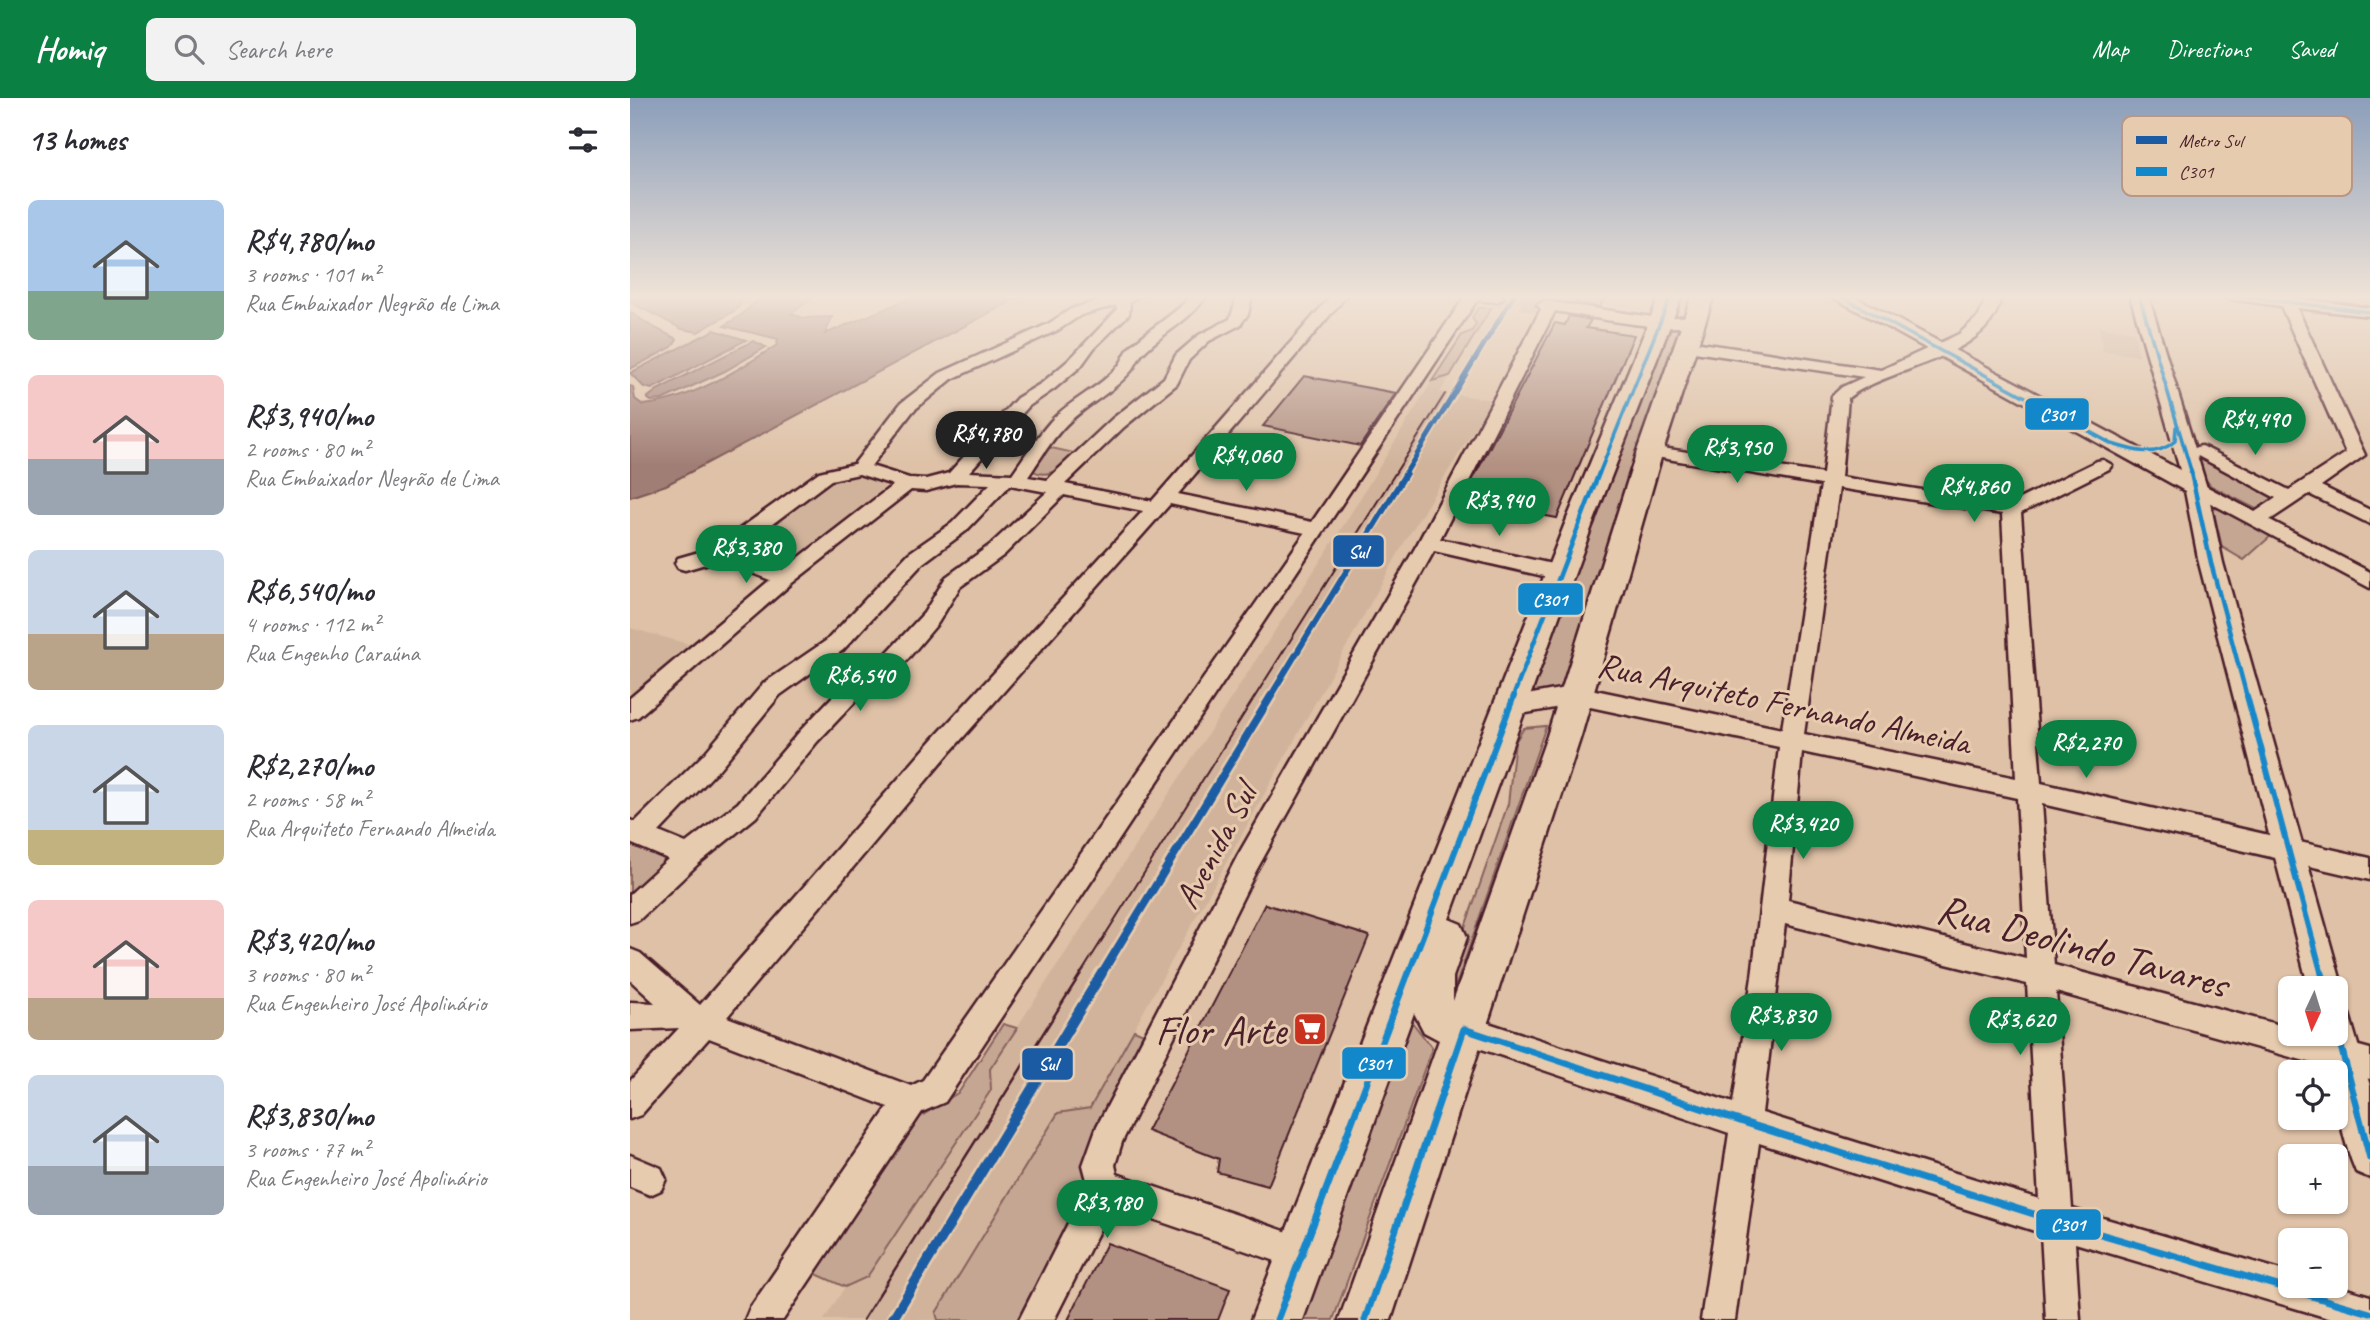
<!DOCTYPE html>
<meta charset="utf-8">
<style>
:root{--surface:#fff;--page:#f2f2f3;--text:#2b2b33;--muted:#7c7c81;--accent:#0b8043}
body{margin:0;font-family:Caveat,sans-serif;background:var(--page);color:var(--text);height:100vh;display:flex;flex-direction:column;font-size:26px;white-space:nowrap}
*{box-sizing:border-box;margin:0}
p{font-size:23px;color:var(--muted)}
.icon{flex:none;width:38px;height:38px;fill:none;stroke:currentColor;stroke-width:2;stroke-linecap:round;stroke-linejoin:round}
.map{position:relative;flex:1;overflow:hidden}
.drawer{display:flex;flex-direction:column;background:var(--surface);width:630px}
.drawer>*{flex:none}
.needle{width:46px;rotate:184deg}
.controls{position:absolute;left:1648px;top:878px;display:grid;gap:14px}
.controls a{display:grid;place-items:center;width:70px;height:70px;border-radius:10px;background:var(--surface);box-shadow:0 2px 5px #0004;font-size:35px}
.price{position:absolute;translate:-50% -60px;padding:0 16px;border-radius:24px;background:var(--accent);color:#fff;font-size:23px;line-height:46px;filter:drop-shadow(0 2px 4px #0008)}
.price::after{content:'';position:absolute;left:50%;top:42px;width:21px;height:16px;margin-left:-10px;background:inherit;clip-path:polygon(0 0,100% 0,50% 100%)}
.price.selected{background:#222;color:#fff}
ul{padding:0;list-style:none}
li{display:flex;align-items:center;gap:21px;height:175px;padding:0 28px}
li span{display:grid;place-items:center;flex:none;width:196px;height:140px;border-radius:10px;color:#555}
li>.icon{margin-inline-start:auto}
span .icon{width:84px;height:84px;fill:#fffc;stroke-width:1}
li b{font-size:30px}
h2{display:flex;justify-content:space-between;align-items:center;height:84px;padding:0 28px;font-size:30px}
header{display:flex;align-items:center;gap:42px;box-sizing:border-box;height:98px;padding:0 35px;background:var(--accent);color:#fff}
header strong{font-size:33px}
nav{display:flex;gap:38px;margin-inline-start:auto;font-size:24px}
.search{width:490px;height:63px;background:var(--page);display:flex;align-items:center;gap:18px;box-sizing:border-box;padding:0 24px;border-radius:10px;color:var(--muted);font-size:26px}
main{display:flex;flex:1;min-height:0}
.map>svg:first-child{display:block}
.built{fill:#d1b39b}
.green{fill:#c5a692;stroke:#88625e;stroke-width:2}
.water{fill:#a17e74;stroke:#7e5857;stroke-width:2}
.building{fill:#b29182;stroke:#4a1f2b;stroke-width:2}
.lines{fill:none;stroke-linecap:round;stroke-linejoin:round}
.minor-tunnel{stroke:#c0a18d;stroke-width:16;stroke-dasharray:16 8;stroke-linecap:butt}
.minor-casing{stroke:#4a1f2b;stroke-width:5}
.major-casing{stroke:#4a1f2b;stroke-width:5}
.highway-casing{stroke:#4a1f2b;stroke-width:5}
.minor{fill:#e7cbae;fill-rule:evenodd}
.major{fill:#e7cbae;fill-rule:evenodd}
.highway{fill:#e7cbae;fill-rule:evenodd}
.tram-far1{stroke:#4a1f2b;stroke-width:2}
.tram{stroke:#4a1f2b;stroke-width:2.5}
.bus-1-far3-casing{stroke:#e7cbae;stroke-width:7}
.bus-1-far2-casing{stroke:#e7cbae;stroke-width:9}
.bus-1-far1-casing{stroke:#e7cbae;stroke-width:11}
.bus-1-casing{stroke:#e7cbae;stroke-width:12}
.bus-1-far3{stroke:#1287ca;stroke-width:3.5}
.bus-1-far2{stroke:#1287ca;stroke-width:4.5}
.bus-1-far1{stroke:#1287ca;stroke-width:6}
.bus-1{stroke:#1287ca;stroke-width:7}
.metro-1-far3-casing{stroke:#e7cbae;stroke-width:9}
.metro-1-far2-casing{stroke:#e7cbae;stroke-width:10}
.metro-1-far1-casing{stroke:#e7cbae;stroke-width:13}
.metro-1-casing{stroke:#e7cbae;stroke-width:15}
.metro-1-far3{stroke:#1a5ba3;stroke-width:5}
.metro-1-far2{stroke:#1a5ba3;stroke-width:6}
.metro-1-far1{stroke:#1a5ba3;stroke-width:8}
.metro-1{stroke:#1a5ba3;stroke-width:10}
.labels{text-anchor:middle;stroke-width:6;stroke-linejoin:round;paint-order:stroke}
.street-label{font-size:35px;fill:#4a1f2b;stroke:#e7cbae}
.near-street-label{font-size:42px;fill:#4a1f2b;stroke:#e7cbae}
.near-poi-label{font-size:42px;fill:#4a1f2b;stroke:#e7cbae;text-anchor:end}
.key{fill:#e7cbae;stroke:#b89787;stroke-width:2}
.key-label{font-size:19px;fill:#4a1f2b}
.line-badge{stroke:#e7cbae;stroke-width:2.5}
.badge-label{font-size:19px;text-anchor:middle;font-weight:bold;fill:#fff}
</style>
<header>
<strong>Homiq</strong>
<div class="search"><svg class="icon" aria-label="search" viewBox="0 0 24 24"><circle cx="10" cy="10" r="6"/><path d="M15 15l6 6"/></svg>Search here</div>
<nav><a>Map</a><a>Directions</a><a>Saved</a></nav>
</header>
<main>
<section class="drawer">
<h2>13 homes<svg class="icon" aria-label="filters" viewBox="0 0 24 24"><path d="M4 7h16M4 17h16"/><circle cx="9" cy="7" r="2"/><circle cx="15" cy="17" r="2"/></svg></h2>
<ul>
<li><span style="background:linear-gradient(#a9c7e8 65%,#7fa58c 0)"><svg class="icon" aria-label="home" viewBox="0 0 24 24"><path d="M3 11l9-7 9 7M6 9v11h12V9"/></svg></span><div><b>R$4,780/mo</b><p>3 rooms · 101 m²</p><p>Rua Embaixador Negrão de Lima</p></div></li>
<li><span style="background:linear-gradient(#f6c9c9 60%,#9aa5b1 0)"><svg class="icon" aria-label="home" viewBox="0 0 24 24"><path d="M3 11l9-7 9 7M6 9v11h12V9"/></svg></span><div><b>R$3,940/mo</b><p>2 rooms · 80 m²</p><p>Rua Embaixador Negrão de Lima</p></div></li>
<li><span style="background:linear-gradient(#c9d6e8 60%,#b9a48a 0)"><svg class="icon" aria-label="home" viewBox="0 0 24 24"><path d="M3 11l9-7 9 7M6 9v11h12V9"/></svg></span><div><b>R$6,540/mo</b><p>4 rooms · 112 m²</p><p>Rua Engenho Caraúna</p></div></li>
<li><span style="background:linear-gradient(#c9d6e8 75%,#c2b280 0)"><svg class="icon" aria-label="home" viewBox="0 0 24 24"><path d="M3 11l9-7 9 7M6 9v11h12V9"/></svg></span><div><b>R$2,270/mo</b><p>2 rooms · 58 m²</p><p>Rua Arquiteto Fernando Almeida</p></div></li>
<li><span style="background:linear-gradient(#f6c9c9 70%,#b9a48a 0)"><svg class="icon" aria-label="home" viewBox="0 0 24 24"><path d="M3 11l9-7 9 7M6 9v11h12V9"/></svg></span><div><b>R$3,420/mo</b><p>3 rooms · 80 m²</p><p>Rua Engenheiro José Apolinário</p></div></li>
<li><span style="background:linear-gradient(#c9d6e8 65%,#9aa5b1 0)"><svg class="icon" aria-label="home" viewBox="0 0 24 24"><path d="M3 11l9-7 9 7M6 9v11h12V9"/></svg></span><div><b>R$3,830/mo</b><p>3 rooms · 77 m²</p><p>Rua Engenheiro José Apolinário</p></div></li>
</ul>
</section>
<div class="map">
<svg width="1740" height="1222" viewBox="0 0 1740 1222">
<rect width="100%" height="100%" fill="#dec1a6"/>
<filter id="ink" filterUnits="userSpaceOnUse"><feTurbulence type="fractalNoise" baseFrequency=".0143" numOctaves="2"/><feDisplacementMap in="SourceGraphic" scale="14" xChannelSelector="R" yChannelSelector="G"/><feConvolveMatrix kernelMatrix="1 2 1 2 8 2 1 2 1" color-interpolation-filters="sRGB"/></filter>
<g filter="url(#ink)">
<g class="built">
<path d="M1469 229 1504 234 1509 258 1473 253Z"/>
<path d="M820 278 810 294 862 302 774 445 460 1010 428 1015 306 1215 308 1222H194L215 1189 237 1179 360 992V971L715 425 802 283Z"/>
<path d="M219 376 254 384 255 389 155 470H147L108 457 208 378Z"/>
<path d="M0 530 62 547 0 601Z"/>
</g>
<g class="green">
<path d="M848 210H861L820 278 802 283 832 237 842 233 846 226 842 220Z"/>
<path d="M1033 227 1054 231 936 594 896 600Z"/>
<path d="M417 349 444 355C431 368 420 384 400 371Z"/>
<path d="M1567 356 1648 399 1628 412 1581 388 1575 381Z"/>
<path d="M1590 410 1642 437 1614 462 1592 449 1583 411Z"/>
<path d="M916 628 817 913 811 898 878 706 885 644 894 630Z"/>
<path d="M0 736 43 756 0 799Z"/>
<path d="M782 924 802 950 703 1222H670Z"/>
<path d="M373 926 387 930 360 971 361 992 237 1179 215 1189 175 1171 290 1019 329 994Z"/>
<path d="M504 932 516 937 462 1088 392 1222H308L306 1215 428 1015 460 1010Z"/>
</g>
<g class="water">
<path d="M0 197H116L106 212 68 234 52 231 0 204Z"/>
<path d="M133 197H186L161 216 174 220 202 219 195 236 288 197H393L36 387 0 399V288L3 289 5 301 13 307C58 303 109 272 147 247L148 241 94 228 111 217Z"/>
<path d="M0 214 21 228 47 241 42 249 0 271Z"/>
<path d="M84 232 116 242 22 291 14 289 0 275Z"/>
<path d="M123 243 136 249 95 273 32 302 21 303 17 300 27 292Z"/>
</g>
<g class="building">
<path d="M950 197H977L969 209 946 205Z"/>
<path d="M939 218 961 222 956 230 1004 237 927 420 832 402 925 225 935 227Z"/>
<path d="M674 278 766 295 730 348 633 328Z"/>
<path d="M635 806 739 838 638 1088 587 1074 589 1061 517 1033Z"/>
<path d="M477 1145 600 1191 588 1222H438Z"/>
</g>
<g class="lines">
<path class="minor-tunnel" d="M867 200 914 207"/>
<g class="minor-casing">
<g id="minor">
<path d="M489 197H511L500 203 499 216 464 250 451 268 424 291 399 308 339 374 382 376C394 359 406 340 420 324 440 301 470 291 490 266 494 260 496 253 501 248 521 229 544 218 562 197H577C561 222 535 233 514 254 508 259 507 266 502 272 482 296 453 308 433 330 420 344 409 363 398 379L417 382 482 321 534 280 546 257 569 237 600 221 608 197H622L618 216 610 227 579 243 559 262 547 286 494 329 435 386 522 403 702 197H717L548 396 682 424 836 197H871L874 200 867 204 847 202 315 1004 292 1014 153 1222H115L120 1210 258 1009 79 940 11 1017 0 1021V983L49 930 0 932V904L25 905 0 882V851L10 855 70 907 305 639 513 413 434 397 374 457 330 489 308 525 271 569 236 592 187 644 126 719 68 766 9 822 0 825V796L38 761 0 745V722L5 724 73 657 134 585 197 542 279 455 322 425 360 386 326 385 296 393 281 392 162 485 8 619 0 622V600L140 482 89 462 55 472 48 470 45 465 48 460 83 450 189 374 224 366 271 305 310 275 418 226 441 211ZM486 207 487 212 439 262 412 285 387 300 319 375 296 381 279 380 241 368 283 313 322 281 428 232 451 217ZM229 376 263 387 153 472 105 454 201 382ZM380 387 417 394 360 447 316 479 294 515 255 557 220 580 171 632 108 705 56 745 29 734 89 671 150 597 213 552 293 465 336 433ZM540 406 675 435 293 982 281 988 97 919 321 653Z"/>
<path d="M1357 197H1371C1364 260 1259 268 1218 300L1211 379 1379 406 1467 363 1473 362 1482 367 1479 371 1391 415 1411 685 1740 760V782L1412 706 1424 867 1661 930V936H1684L1740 951V981L1426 894 1442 1111 1661 1175V1188H1706L1740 1198V1222H1705L1445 1145 1450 1222H1416L1411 1135 1129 1045 1105 1222H1071L1099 1035 834 945 824 941 819 931 824 921 834 917 1103 1005 1122 879 1149 649 946 606 881 618 873 615 870 609 873 603 881 600 946 588 1152 631 1191 387 1020 358 1011 353 1020 348 1193 376 1202 298 1212 289 1234 279 1057 253 1049 248 1057 243 1251 272 1329 236 1349 218ZM1209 390 1372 416 1386 680 1174 636ZM1172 654 1387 700 1396 860 1158 802ZM1155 826 1397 886 1409 1101 1132 1015Z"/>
<path d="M1593 197H1661L1663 200 1740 210V218L1667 210 1735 357 1691 388 1740 412V426L1679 396 1640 422 1740 474V490L1560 394 1557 390 1566 384 1572 386 1625 414 1646 400 1566 357 1563 353 1566 349 1572 348 1659 392 1716 355 1651 208 1600 201Z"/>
<path d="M914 203 1029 220 1065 218 1073 223C1055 240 952 217 925 213L810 441 931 468 938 470 941 475 938 480 931 482 804 453 626 773 492 1044 485 1067 487 1076 684 1143 689 1155 684 1167 672 1172 482 1107 424 1222H389L458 1086 453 1067 467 1028 608 757 788 445 911 211 907 207Z"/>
<path d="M0 1057 31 1070 36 1081 31 1092 20 1097 0 1089Z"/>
</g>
</g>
<g class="major-casing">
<g id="major">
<path d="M1199 197H1221L1550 372 1500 197H1518L1577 390 1593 465 1713 891 1708 903 1706 904V891H1679L1569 465 1555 393Z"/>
<path d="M1706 911 1719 916 1740 988V1080L1726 1074C1713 1043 1706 1008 1706 975H1700L1690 936H1706Z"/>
</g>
</g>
<g class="highway-casing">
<path id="highway" d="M1030 197H1052L962 428 819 821 831 826 837 839 823 879V903L917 638 1007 353 1062 197H1084L1033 353 951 638 761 1222H709L809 942 794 934 784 915 673 1222H621L934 428Z"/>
</g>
<use href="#minor" class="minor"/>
<use href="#major" class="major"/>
<use href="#highway" class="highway"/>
<path class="tram-far1" d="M450 877 815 296"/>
<path class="tram" d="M233 1222 451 875"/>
<g class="bus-1-far3-casing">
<g id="bus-1-far3">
<path d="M1208 197 1482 346C1504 353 1526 360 1545 343L1546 329"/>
<path d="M1509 197 1562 376"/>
<path d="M1600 197 1740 214"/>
<path d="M969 376 1041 197"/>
</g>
</g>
<g class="bus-1-far2-casing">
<g id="bus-1-far2">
<path d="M1561 375 1581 465 1617 599"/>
<path d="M883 599 969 375"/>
</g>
</g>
<g class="bus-1-far1-casing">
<g id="bus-1-far1">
<path d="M1617 598 1692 877"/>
<path d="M778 877 884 598"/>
</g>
</g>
<g class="bus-1-casing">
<g id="bus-1">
<path d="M1692 875 1696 891"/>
<path d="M1706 929 1740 1060"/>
<path d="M647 1222 778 875"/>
<path d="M735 1222 834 931 1116 1025 1426 1123 1740 1215"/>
</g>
</g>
<use href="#bus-1-far3" class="bus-1-far3"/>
<use href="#bus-1-far2" class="bus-1-far2"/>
<use href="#bus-1-far1" class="bus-1-far1"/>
<use href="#bus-1" class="bus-1"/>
<g class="metro-1-far3-casing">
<path id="metro-1-far3" d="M775 376 884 197"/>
</g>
<g class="metro-1-far2-casing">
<path id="metro-1-far2" d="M640 599 776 375"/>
</g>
<g class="metro-1-far1-casing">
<path id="metro-1-far1" d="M471 877 641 598"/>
</g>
<g class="metro-1-casing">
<path id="metro-1" d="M262 1222 472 875"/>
</g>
<use href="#metro-1-far3" class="metro-1-far3"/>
<use href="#metro-1-far2" class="metro-1-far2"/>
<use href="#metro-1-far1" class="metro-1-far1"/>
<use href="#metro-1" class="metro-1"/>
</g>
</g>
<linearGradient id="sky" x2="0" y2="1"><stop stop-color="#8b9eba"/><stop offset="0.54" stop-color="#f0e3d7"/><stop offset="1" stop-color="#f0e3d7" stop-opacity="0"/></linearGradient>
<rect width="1740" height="368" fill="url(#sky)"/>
<defs>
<g id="supermarket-square" transform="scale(1.75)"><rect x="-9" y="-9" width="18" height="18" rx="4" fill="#c8321e" stroke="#e7cbae"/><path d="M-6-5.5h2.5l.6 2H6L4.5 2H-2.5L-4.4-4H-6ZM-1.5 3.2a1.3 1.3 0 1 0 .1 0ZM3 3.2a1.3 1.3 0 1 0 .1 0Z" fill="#fff"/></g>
</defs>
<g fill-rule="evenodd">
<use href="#supermarket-square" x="680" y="931"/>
</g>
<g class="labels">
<g class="street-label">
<text transform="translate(1154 605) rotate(12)" y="12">Rua Arquiteto Fernando Almeida</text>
<text transform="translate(585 748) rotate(-62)" y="12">Avenida Sul</text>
</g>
<g class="near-street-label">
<text transform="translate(1453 847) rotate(15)" y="15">Rua Deolindo Tavares</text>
</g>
<g class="near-poi-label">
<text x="656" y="946">Flor Arte</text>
</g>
</g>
<rect x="1492" y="18" width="230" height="80" rx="10" class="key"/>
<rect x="1506" y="38" width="31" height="8" fill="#1a5ba3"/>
<rect x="1506" y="69" width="31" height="9" fill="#1287ca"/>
<g class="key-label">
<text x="1549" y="49">Metro Sul</text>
<text x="1549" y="80">C301</text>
</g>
<g class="line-badge">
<rect x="1394" y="299" width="66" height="34" rx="7" fill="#1287ca"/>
<rect x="702" y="436" width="53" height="34" rx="7" fill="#1a5ba3"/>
<rect x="887" y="484" width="67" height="34" rx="7" fill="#1287ca"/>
<rect x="711" y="948" width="66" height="34" rx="7" fill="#1287ca"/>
<rect x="391" y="949" width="53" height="34" rx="7" fill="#1a5ba3"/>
<rect x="1405" y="1110" width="67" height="33" rx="7" fill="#1287ca"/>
</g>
<g class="badge-label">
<text x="1427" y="323">C301</text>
<text x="728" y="460">Sul</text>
<text x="920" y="508">C301</text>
<text x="744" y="972">C301</text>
<text x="418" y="972">Sul</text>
<text x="1438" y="1133">C301</text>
</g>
</svg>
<div class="controls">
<a><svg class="needle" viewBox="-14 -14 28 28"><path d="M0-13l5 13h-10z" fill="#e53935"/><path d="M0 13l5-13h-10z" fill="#7c7c81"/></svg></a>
<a><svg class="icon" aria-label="locate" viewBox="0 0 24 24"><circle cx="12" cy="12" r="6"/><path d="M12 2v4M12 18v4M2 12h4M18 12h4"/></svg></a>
<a>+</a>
<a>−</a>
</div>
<b class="price" style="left:1625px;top:359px">R$4,490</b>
<b class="price selected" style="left:356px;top:373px">R$4,780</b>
<b class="price" style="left:1107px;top:387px">R$3,950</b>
<b class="price" style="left:616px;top:395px">R$4,060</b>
<b class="price" style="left:1344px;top:426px">R$4,860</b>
<b class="price" style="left:869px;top:440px">R$3,940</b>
<b class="price" style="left:116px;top:487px">R$3,380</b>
<b class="price" style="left:230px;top:615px">R$6,540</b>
<b class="price" style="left:1456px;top:682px">R$2,270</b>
<b class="price" style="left:1173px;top:763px">R$3,420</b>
<b class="price" style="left:1151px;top:955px">R$3,830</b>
<b class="price" style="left:1390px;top:959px">R$3,620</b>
<b class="price" style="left:477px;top:1142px">R$3,180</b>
</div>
</main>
